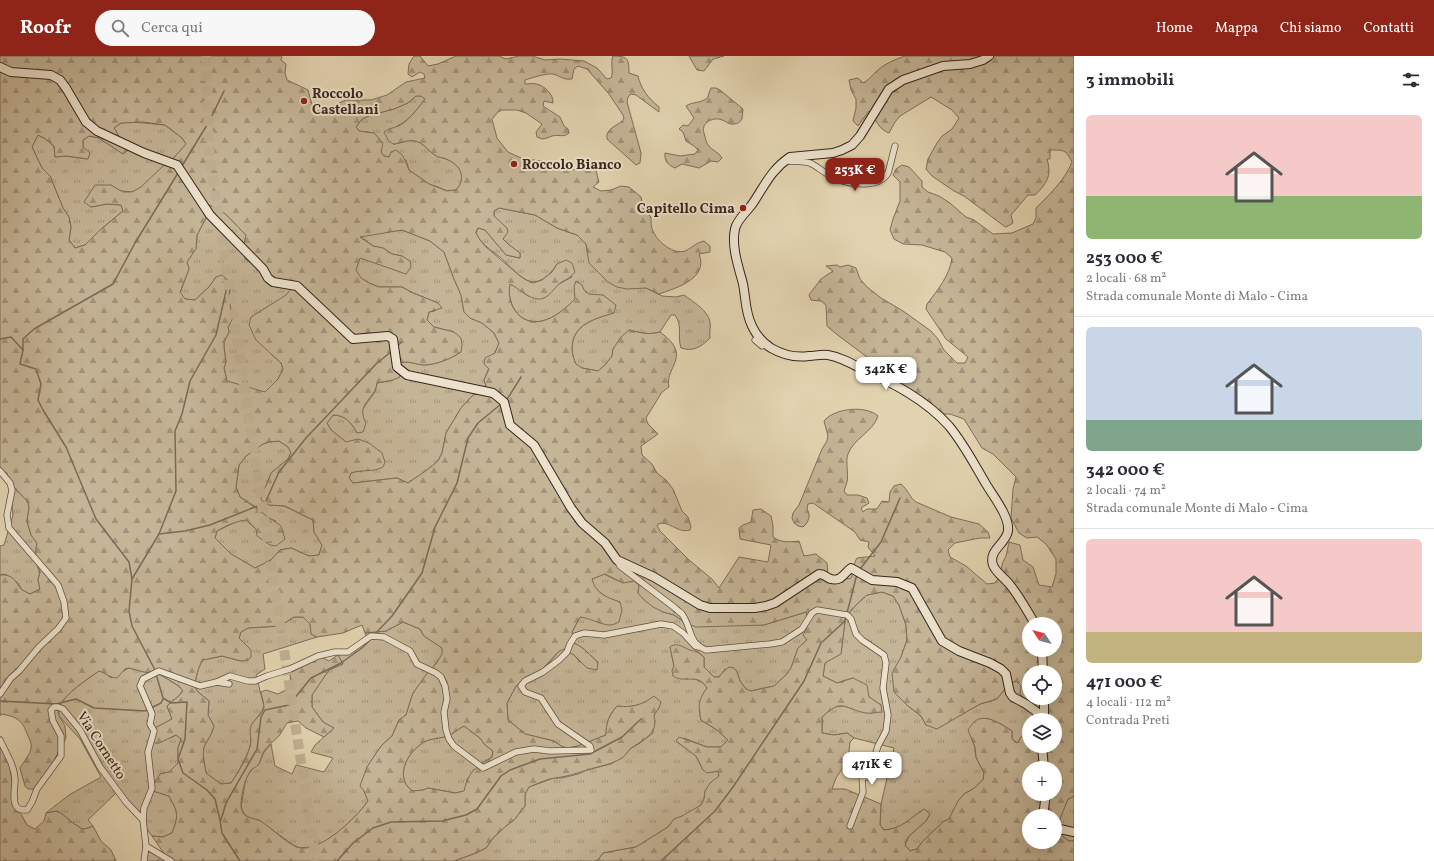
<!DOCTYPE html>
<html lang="it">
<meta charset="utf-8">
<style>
:root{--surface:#fff;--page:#f7f7f7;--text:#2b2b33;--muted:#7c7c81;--line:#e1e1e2;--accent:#8f2418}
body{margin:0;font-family:Vollkorn,serif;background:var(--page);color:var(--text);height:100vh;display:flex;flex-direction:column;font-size:15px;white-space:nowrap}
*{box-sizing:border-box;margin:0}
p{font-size:13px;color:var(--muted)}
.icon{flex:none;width:22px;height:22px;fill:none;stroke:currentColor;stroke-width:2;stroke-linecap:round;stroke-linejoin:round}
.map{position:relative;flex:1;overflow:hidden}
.sheet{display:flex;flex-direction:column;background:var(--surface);width:360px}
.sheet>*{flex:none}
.needle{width:26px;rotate:305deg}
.fabs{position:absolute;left:1022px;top:561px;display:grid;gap:8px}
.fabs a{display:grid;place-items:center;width:40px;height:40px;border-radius:50%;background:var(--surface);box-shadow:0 4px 16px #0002;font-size:20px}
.price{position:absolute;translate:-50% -34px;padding:0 9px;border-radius:8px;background:#fff;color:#222;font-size:13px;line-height:26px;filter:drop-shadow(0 1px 2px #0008)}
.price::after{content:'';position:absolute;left:50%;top:24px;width:12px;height:9px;margin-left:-6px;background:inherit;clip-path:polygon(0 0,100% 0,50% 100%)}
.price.active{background:var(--accent);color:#fff}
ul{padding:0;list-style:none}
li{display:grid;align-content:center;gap:8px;height:212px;padding:0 12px}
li+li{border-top:1px solid var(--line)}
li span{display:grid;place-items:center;height:124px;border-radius:6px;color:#555}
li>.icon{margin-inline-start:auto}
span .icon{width:72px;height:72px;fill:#fffc;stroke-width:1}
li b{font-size:17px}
h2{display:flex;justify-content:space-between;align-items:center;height:48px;padding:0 12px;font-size:17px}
header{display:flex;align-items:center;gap:24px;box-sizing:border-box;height:56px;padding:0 20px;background:var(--accent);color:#fff}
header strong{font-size:19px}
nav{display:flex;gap:22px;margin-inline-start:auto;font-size:14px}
.search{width:280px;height:36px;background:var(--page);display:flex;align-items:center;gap:10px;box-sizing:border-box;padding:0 14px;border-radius:22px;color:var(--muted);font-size:15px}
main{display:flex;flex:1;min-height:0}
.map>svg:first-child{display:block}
.grass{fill:url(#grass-tufts);stroke:#7e6d5a}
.forest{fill:url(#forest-firs);stroke:#7e6d5a;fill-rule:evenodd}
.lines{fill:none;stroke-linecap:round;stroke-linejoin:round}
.stream{stroke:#7b6a57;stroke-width:1.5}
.highway-tunnel{stroke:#c0b093;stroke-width:10;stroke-dasharray:10 5;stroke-linecap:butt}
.street-casing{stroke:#625042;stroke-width:7}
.secondary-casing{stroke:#38251d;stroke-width:10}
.street{stroke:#ece2cc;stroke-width:5.5}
.secondary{stroke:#ece2cc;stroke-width:8}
.poi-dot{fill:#8f2418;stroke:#ece2cc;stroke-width:1.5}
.labels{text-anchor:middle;stroke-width:4;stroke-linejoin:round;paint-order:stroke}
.poi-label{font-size:14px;font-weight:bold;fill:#38251d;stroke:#ece2cc;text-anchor:start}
.street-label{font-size:14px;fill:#38251d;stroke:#ece2cc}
</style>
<header>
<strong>Roofr</strong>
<div class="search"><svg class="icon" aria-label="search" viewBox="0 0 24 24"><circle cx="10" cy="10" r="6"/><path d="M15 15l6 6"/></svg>Cerca qui</div>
<nav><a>Home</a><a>Mappa</a><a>Chi siamo</a><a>Contatti</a></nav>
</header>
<main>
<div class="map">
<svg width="1074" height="805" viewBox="0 0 1074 805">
<defs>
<pattern id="grass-tufts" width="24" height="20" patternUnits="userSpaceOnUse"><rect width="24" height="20" fill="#c5b597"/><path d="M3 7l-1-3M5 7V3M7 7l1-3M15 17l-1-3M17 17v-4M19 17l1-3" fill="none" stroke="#a1937b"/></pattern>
<pattern id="forest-firs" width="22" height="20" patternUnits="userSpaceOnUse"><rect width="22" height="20" fill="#c5b597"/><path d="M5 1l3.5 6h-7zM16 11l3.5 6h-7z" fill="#a1937b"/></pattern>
</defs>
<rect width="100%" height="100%" fill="#e2d3b0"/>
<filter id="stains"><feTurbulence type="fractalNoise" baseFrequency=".005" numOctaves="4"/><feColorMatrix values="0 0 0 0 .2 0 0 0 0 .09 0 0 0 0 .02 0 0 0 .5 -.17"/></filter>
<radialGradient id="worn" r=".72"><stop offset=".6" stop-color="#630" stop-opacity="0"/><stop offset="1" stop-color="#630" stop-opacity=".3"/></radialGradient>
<g class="grass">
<path d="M416 40H421L425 43C418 52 408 66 397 70L393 88C400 88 408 83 415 85 423 86 428 95 435 99 438 102 442 101 446 103 461 109 467 122 456 134L447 135 438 131 429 128 409 114 406 104 384 100 381 96 382 87 374 77 359 75 356 71 362 63 371 59 394 53 408 47Z"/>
<path d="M133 66 165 69 182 82 186 88C178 98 143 135 131 136 123 137 117 133 111 129L91 151 107 148 121 149 123 155 100 174 85 189 75 192 69 184 71 171 69 161 63 152 50 120 42 112 32 91 38 79 44 82 54 90 55 101 66 100 87 103 83 91V84L89 80 99 82 123 98 120 82 114 72 121 67Z"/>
<path d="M209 149C226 154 234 168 246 179L243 193 255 208 294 230 287 239 251 261 271 298 281 307 283 313 278 323 265 337 227 325 224 312 226 306 224 291V286L229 276 228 271 232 263 229 239 230 232 216 221 209 231 195 244 185 243 180 237 189 213 187 206 196 192 197 179 206 162 202 154Z"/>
<path d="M499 152 535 159 557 172 577 179 586 188 587 195 599 216 608 226 646 232 662 240 676 241 684 239C693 246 708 254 710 266 711 271 709 277 710 282 701 291 693 296 681 292 677 279 683 270 675 259H671L660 276C649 279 641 277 629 274L613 293 612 300 605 309 598 315 582 312 576 309C574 304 572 298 572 293 572 268 595 263 613 257L584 234 574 237 576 243C566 252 555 262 542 265 519 270 506 247 510 228L518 232 528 240 544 242 559 228 572 221 557 208C552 216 544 225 534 226 524 227 507 207 500 201 493 196 486 191 481 185 479 183 477 180 476 177L478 172 485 174 506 199 520 202V197L508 188 503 183 507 172 494 161V155Z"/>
<path d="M402 174 430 185 444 196 454 223 461 239 464 256 470 262 482 267 494 277 499 287 484 324 487 333 481 337 473 339 461 352 446 377 442 397 438 405 427 414 408 427 397 422 353 427 349 422 351 417 358 415 362 416 346 386 331 374 327 367 333 359C345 359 352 367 357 377L363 361 362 354 375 336 377 327 393 324 398 308C406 303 416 309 425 309 438 308 450 303 461 296L454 276 434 271 427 264 429 256 435 255 438 247 413 237 402 231H379L369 227 361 223 356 214 360 202 389 211 402 200 392 198 383 192 373 190 360 180Z"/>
<path d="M279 385 288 391 291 396 288 403 271 417 266 430 262 437 269 449 284 450 313 464 314 476 322 489 319 499 309 500 291 492 280 494 271 504 255 512 231 498 215 482 217 475 240 464 248 463 249 467 256 473 276 465 268 462 256 451 240 441 236 431 239 409 246 400 263 388 269 386Z"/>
<path d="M10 427 28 446 29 452 27 465 31 479 37 487C35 498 35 506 40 516L38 524 40 533 30 538 22 534 18 527 5 518 0 519V490L4 489 13 459Z"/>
<path d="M604 518 616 524H634L639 529 638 537 663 556 674 559 686 567 764 569 806 556 809 563 807 584 798 592 791 612 786 619 774 630 750 635 746 633 740 625 737 616 725 613 719 621H714L704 611V601L697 595 692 596 683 591H670L674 610 672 615 686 623C694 621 703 625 707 632 700 641 698 653 701 664L717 674 728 684 722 691H707L684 682 677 686 696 700 703 714 718 715 719 720 705 735 704 743 701 749 682 761 674 763 668 771 636 791 603 797 598 804 595 805H454L476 797 486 792 493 782 506 770 514 764 525 750V738L529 731 554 722H562L578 718 587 714 611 708 623 701 630 693 640 687 653 677 654 659 659 652 654 641C642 649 632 652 617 650 609 659 606 667 606 679L578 690 567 692 561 690 554 685 525 678 508 664 507 647 516 630 550 606 558 596 564 592 574 599 580 606H598C589 599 585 592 574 587L572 576 580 561 589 562 600 567 620 546 608 542 594 532 592 523Z"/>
<path d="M882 536 893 540 899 549 906 569 907 584 901 601 894 636 908 650 921 660 926 669 961 659 980 648 997 643 1008 629 1016 624 1021 630 1037 664H1029V671L1017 687 1012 683V675L1001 668 987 662 972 684 975 691 976 701 984 717 983 724 973 733 964 738 949 763 943 766 923 785 917 793 910 795 905 789 909 780 926 765 930 758 924 753C909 763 902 773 884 774L880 769 881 748 894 692 854 682 847 677 834 679 822 677V661L832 651 843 650 854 653 881 649 869 641 853 622 837 627 823 620 825 607 841 597 845 565 850 556 857 548 867 539Z"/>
<path d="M294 561H303L310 568 311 578 317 581 263 598 265 613 256 619 264 650C262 658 255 662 252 669 249 675 251 678 251 684 251 695 237 718 231 727L221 728 206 717C205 709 202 699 204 691 207 684 212 679 214 670L208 659 209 645 198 636 194 630C197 621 197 612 203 604L222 600 241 605 251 594 239 582 241 576 248 572 280 570Z"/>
<path d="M403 566 420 573 424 580 442 592 443 598 413 637 406 659 399 664 392 680 381 690 367 711 364 720V735L368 745 361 754 341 774 324 786 309 791 300 792 293 789 259 764 252 763 245 759 241 751 246 722 253 712 259 708 264 696 271 688 275 710 292 718 296 709 324 716 333 702 311 696 315 689 334 672 323 666 312 651V638L329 614 343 608 338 599 368 585 365 577 386 575Z"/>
<path d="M129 612C139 614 148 616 157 618 163 619 179 630 183 634 179 641 173 644 167 650L172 663 152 674 171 682 176 679 181 683 178 692V707L169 716 160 718 153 735 169 740C178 756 179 759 172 777L163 781 152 780 118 735 88 764 93 770C90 771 86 773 84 773 78 773 64 758 57 755L46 757 69 739 101 721 80 683 59 660 58 651C69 635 83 626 99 615L105 617 111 622Z"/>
<path d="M464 670 480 682 485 689 493 695 492 701 482 707 467 723 465 735 455 737 428 732 423 734 413 735C410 733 406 730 405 726 398 710 414 689 429 684 435 682 442 682 448 680 453 678 458 673 464 670Z"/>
<path d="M1074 740V785H1069L1062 780 1059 765 1068 743Z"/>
</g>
<g class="forest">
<path d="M0 0H282L281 4 286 8 285 17 287 24 308 34 314 56 328 52 346 44H371L387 39 406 26 425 22 424 18 420 16 412 21 408 18 409 8 414 0H420L428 10 438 8 456 0H499L506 3 519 0H532L545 4 560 3 584 5 597 12 607 23 611 22C614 15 610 7 613 0 628 0 629 3 629 17L638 20C641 33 648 42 659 51V56L636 39 631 38 628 41 627 46 641 97 640 107 636 109 607 83C605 72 617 71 624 63L623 59 609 38 587 13 578 10 574 13 572 23C562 24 561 20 553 18 547 17 531 22 525 24V28C528 28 532 27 536 28 544 29 554 39 553 47L544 45 543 50 560 61 564 70 568 73 569 77C563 82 559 78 552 80 549 81 546 83 542 83L537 81 536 76 542 68 526 57 517 54H502L498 56 492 63 497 82 508 96 521 102 565 109 575 114H584L591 112 596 115 599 126 593 131 601 135 611 134 621 130 629 131 641 141 644 155 651 161C651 167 651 172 654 177 658 186 674 199 685 195 692 192 695 187 704 185L710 190V196L699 198C709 222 677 232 659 238L646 232 627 233 617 231 608 226 589 207 586 188 577 179 557 172 535 159 499 152 494 155V160L507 172 508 176 503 183 508 188 520 197V202L506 199 485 174 478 172 476 177 480 184 486 191 520 220 526 224 533 227 542 224 552 216 557 208 566 204 572 207 575 216C570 223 563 224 558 229 554 233 549 240 544 242 532 247 519 232 510 228 506 248 519 270 542 265 555 262 566 252 575 243L574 231 576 225 582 229 584 234 589 238 603 239 616 249 614 257C594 263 572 268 572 293 572 298 574 304 576 308L582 312 598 315 605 309 612 300 613 293 621 281 629 274C641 277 649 279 660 276 664 279 669 283 672 287 685 304 665 314 669 331L662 336 646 362 648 368 658 378 641 390 642 399 652 408 657 417 666 424 673 433 682 455 688 461 691 471 690 474C676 478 668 462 657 469L660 475 689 504 712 523 719 532 739 501 768 506 771 489 740 483 739 472 743 469 751 466 753 454 761 453 771 460 773 470V481C781 487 789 486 799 485L804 500 816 498 827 507 828 518C836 524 841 524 851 522 854 515 853 508 857 502L875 500 868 491 869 486 860 484 855 476 813 447 808 448 807 453C811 459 809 466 803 471L798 470 794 467 792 462 793 457 799 449 822 393 827 385 828 380 824 365C834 352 866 349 878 360 873 376 854 382 848 398 845 405 849 419 847 426 846 429 845 432 844 435L847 439H858L867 442 869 447 861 452 863 456 867 453H877L882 445 889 446 890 436 894 430 901 428C908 434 910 442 916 446L951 461 979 468 988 476 990 482H980L955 487 948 494 950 501 966 510 987 528 995 527 1001 518 1002 508 1006 500 1009 486 1020 489 1023 504 1033 511 1039 529 1052 531 1056 518V503L1046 488 1037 481 1027 482 1019 477 1011 462 1013 433 1016 421 993 398 982 392 964 363 950 358H939L925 345 884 318 875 307 835 277 827 270 826 249 821 245 811 244 809 239 821 223 833 215 826 210 837 209 840 211 848 209 856 212 860 223 867 231 881 242 903 255 931 275 938 283 944 294 957 307H965L968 301 946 283 926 253 927 248C937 235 950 219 952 202L945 196 922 189 903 188 894 183 890 174 893 163 900 145V126L893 119 896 113 902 109 909 111 922 125V131L928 136 939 140 950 147 966 161 974 164 993 178 1012 177 1033 168 1036 162V152C1049 139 1065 124 1072 106 1066 93 1063 94 1050 94V103H1047C1052 120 1047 127 1035 139H1028L1011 159 1013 167 1006 171 1004 170 964 140 954 135 932 120 926 113 928 103 937 87 942 80 952 73 959 62 952 54 931 41 900 60 895 66 889 77C878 73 876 63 869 55L858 70 853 65 856 52V43L851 34 849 24 858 22 863 27C870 23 871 20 877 15 884 8 896 3 905 0H1074V740L1068 743 1059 765 1062 780 1069 785H1074V805H595L598 804 603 797 636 791 668 771 674 763 682 760 701 749 704 743 705 735 710 727 719 720 718 715 707 717 703 714 696 700 676 685 679 681 707 691H721L728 684 717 674 701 664C698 650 698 644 707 632 698 616 684 628 673 620L672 615 674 610 670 591C680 584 686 596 696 595L704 601V611L714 621H719L722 617 729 611 734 612 737 616 740 625 746 633 751 635 774 630 786 619 791 612 798 592 807 584 803 579C808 571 809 565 806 556L764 569 696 571 686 567 674 559 663 556 653 551 643 543 638 537 639 529 634 525 623 527 605 518 592 523C596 538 606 541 620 546L622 554 619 566C617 567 613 569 610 569 601 569 590 562 580 561L572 576 574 587C585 592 589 599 598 606L597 614 587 612 574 599 564 593 558 596 538 618 528 622 516 630 507 647 508 664 525 678 554 685 561 690 567 692 578 690 606 679C606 667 609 659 617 650 632 652 642 649 654 640L661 646 659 652 654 659C659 679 643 683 630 693 627 696 625 700 622 702 611 709 599 710 587 714 574 718 569 720 555 722 546 723 537 728 529 731L525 738V750L514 764 506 770 493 782 486 792 476 797 454 805H146L149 791 165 799 152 780 163 781 172 777C179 759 178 756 169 740L153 735 154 728 160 718 169 716 178 707V692L181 683 176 679 157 688 150 683 151 674 172 663 167 650C173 644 179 641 183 635L179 630 159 618 144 616 129 612 125 613 117 622C110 622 106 617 99 615 83 626 69 635 58 651L59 660 65 670 66 682 45 721 34 733H28L25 730 20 712C23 707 31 697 31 692 32 688 30 684 28 680 22 664 18 661 1 658L0 660V519C13 518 15 525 21 533 23 535 27 536 30 538L40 533 38 524 40 516C35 506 35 498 37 487L31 479 27 465 29 452 28 446 10 427 7 417 0 415ZM416 40H421L425 43C419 51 410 63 402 68 397 72 390 71 384 76L388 84 393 88C400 88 408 83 415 85 423 86 428 95 435 99 438 102 442 101 446 103 461 109 467 122 456 134L447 135 429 128 409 114 403 100 396 94 391 96 389 101 384 100 381 96 383 87 374 77 359 75 356 71 362 63 371 59 394 53 408 47ZM143 66 165 69 182 82 186 88 171 105 162 111 141 131 132 136 121 135 111 129H95L84 146 91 151 107 148 121 149 123 155 100 174 85 189 75 192 69 184 71 171 69 161 63 152 50 120 42 112 32 91 38 79 44 82 54 90 55 101 66 100 88 103 90 97 83 91V84L89 80 99 82 123 98 130 93 120 82 114 72 121 67ZM209 149C226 154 234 168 246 179L243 193 245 203C257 210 267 223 280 228 284 229 289 229 293 230L286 239 251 261 249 269 256 284 281 307 283 313 278 323 265 336 227 325 224 312 226 306 224 291V286L229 276 228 271 232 264 229 239 230 232 228 224 222 219 216 221 209 231 195 244 185 243 180 236 189 213 187 206 196 193 197 179 206 162 202 154ZM402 174 430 185 444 196 454 223 461 239 464 256 470 262 482 267 494 277 499 287 495 297 485 302 484 308 489 313 484 324 487 333 481 337 473 339 461 352 446 377 442 397 438 405 427 414 408 427 397 422 353 427 349 422 351 417C362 413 372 417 383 411L385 406 382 397 369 387 358 383 346 386 331 374 327 367 333 359C345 359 352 367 357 377L363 376 366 367C355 347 375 344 377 327L393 324 400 321 398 308C406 303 416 309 425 309 438 308 450 303 461 296L462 289 461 282 454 276 434 271 427 264 429 256 442 252 438 247 413 237 402 231H379L369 227 361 222 356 214 360 202 406 218 411 211 410 205 402 200 392 198 383 192 373 190 360 181ZM279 385 288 391 291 397 288 403 271 417 266 430 262 437 261 444 269 449 285 450 313 464 314 476 322 489 319 499 309 500 291 492 280 494 271 504 255 512 231 498 215 482 217 475C227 469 236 465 247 464L256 473 257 480 270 489 276 490 285 483 281 470 240 441 236 431 239 409 246 400 263 388 269 386ZM882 536 893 540 899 549 906 569 907 584 901 601 892 617 894 636 908 650 921 660 926 669 937 673 980 648 997 643 1008 629 1016 625 1021 630 1020 638 1028 646 1037 664H1055V690H1029V671L1017 687 1012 683V675C1002 669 985 656 974 666 972 668 970 671 968 674L975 691 976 701 984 717 983 724 973 733 964 738 958 745 949 763 943 766 923 785 917 793 910 795 905 789 909 780 926 765 930 758 924 753C910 762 902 773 884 774L880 769 881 748 845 733H832L836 722 848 704 850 686 854 682 847 677 834 679 822 677V661C844 641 843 653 866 657 871 658 877 656 882 656L881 649 869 641 867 629 853 622 837 627 823 620 825 607 841 598 845 565 850 556 857 548 867 539ZM294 561H303L310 568 311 578 317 581 343 577 362 569 365 577 386 575 403 566 420 573 424 580 442 592V598L436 608 428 616 413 637 406 659 399 664 392 680 381 690 367 711 360 730 364 735 368 745C356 762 322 795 300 792 291 791 271 772 262 766 255 761 241 764 241 749 241 739 245 722 251 714 253 712 257 711 258 709 261 706 261 699 264 695 268 689 274 685 279 680 282 676 284 671 287 667L298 665 306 672 324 681 334 672 323 666 312 651V639L329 614 343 608 338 599 329 605 321 601 290 617 291 631 278 638 266 634 261 636C262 641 264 647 264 652 262 659 254 663 251 670 249 675 251 680 251 685 250 698 238 717 231 727L221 728 206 717C205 709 202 699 204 691 207 684 212 679 214 670L208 659 209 645 198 636 194 630C197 621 197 612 203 604L222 600 241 605 248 604 251 601V594L239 582 241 576 248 572 280 570ZM1029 568H1055V594H1029ZM1029 616H1055V642H1029ZM464 670 480 682 485 689 493 695 492 701C475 712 469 715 464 735L455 737 428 732 423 734 413 735C410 733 406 730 405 726 398 710 414 689 429 684 435 682 442 682 448 680 453 678 458 673 464 670ZM1029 712H1055V738H1029ZM1029 760H1055V786H1029Z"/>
<path d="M689 0H724L713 3 704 15 697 14Z"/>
<path d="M711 32H716L720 34 743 53 742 63C740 66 738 68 734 68 728 69 725 64 719 63 710 62 701 68 704 77 705 81 706 86 708 89 712 95 719 96 722 102L718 106 711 105 699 112 682 108 675 112C668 109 664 105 665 97L680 100 695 98 698 94 694 90 686 85 683 76 679 73 683 69 688 70 694 62 686 50C693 45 702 48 708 41L709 37Z"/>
<path d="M0 692 8 700 16 749 27 769 35 773 44 765 46 757 57 755C64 758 78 773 84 773 86 773 90 771 93 770L101 785 111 794 116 805H0Z"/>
</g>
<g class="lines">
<g class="stream">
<path d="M182 110 210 64 224 35"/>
<path d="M0 283 11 281 23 294 20 308 36 313 41 328 38 344 43 354 66 391 96 463 129 506 132 523 129 555 132 570 155 614"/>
<path d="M397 290 402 286"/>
<path d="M23 294V283L34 273 113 228 135 187 178 117"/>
<path d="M506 345 521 321"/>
<path d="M159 478 185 475 210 469 265 447 279 416 306 382 376 308 392 295"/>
<path d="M860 513 881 486 900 442"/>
<path d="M132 523 159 478 176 435 175 375 182 358 190 325 216 279 227 231"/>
<path d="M847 557 857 518"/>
<path d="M375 578 392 560 422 517 435 471 457 427 468 382 478 367 501 348"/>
<path d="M156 618 163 642 171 647 187 646 185 683 178 703 183 717 207 734 215 743 220 764 222 777 240 805"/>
<path d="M0 645 56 648 76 643 94 652 145 655 161 647 163 643"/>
<path d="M221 764 226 747 257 693 261 661 265 654 289 649 311 622 341 607 362 592 370 584"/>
<path d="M337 805 353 787 373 772 391 766 442 765 466 759 477 753 501 720 510 714 540 703 590 698 622 681 641 663"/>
<path d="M661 805 715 755 733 731 804 625 821 587 844 566 846 561"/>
</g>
<path class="highway-tunnel" d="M206 0 210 104 316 805"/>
<g class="street-casing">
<g id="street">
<path d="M785 105C794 105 802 105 810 107 817 110 824 117 831 120 844 128 878 134 888 117 890 111 893 97 895 90"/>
<path d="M755 284 762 290 764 289"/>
<path d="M0 415 10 427 12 434 7 459 9 472 58 529 64 546 66 562 58 573 39 591 19 615 11 622 0 638"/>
<path d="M618 506 620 510 675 552C677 554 680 556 682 558 692 572 688 587 706 594L770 588 782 586 802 573 812 557 817 554 847 559 851 563 856 578 862 584 884 599 886 607 883 632 888 659 886 675 878 690 874 703 876 708 871 721H862L863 736 850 770"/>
<path d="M217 626 230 620 248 625H255L267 620 290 613 318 600 335 596H348L371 580 384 581 410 595 417 608 436 617 441 621 445 630 447 643 444 656 446 674 449 683 454 690 483 712 516 696 534 693 550 695 591 694 590 690 558 668 541 642 525 636 521 630 525 625 543 616 559 604 567 596 570 588 575 580 584 577 604 579 661 568 673 570 683 577 695 590 699 591"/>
<path d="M0 684C6 697 15 710 15 725 15 733 12 742 16 750 19 754 22 754 27 754L32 746 37 733 61 700V680L53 665 51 654 54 651H58L63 653 80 674 100 711 126 746 143 764 146 790 171 805"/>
<path d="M143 764 144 752 152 732 148 696 154 675 150 668 152 658 140 630 143 623 159 615 200 630 217 626 229 628"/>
<path d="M144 805 146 790"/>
</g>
</g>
<g class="secondary-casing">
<g id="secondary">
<path d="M989 0 983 4 970 8 943 10 903 24 889 33 860 80 852 89 842 94 833 97 790 101C771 114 765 129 753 147 747 156 737 163 735 173 731 191 739 212 743 228 746 243 745 256 752 270 756 279 762 286 771 292 783 299 795 302 809 300 815 300 821 298 828 299 840 301 851 307 862 313 893 327 926 344 949 370 964 388 974 408 986 428 993 440 1010 461 1008 475 1006 488 988 494 993 509 996 517 1005 522 1010 529 1020 541 1027 555 1035 568"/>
<path d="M0 11 11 16 51 19 60 24 66 32 86 66 97 75 144 97 177 109 210 159 263 213 268 222 273 226 297 230 353 283 388 280 393 283 397 311 407 319 493 337 504 346 510 369 534 389 571 452 582 467 605 487 617 504 654 521 700 549 710 552H755L766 550 775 547 819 518C825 518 826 522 831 523 841 526 844 517 851 512L872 524 897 526 912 532 942 585 959 595 990 607 1001 613 1006 618 1010 637 1013 641 1026 648 1037 656 1038 664"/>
<path d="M1042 594 1043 616"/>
<path d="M1044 642V664"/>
<path d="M1042 690 1044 712"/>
<path d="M1043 760 1046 738"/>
<path d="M1055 772 1074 776"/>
</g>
</g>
<use href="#street" class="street"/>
<use href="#secondary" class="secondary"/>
</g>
<g class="poi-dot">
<circle cx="304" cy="45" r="4"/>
<circle cx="514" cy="108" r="4"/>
<circle cx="743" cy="152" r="4"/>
</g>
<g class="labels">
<g class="poi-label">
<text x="312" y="42">Roccolo<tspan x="312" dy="16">Castellani</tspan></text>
<text x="522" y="113">Roccolo Bianco</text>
<text x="735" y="157" text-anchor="end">Capitello Cima</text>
</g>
<g class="street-label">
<text transform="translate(102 689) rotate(57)" y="5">Via Cornetto</text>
</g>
</g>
<rect width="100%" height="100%" filter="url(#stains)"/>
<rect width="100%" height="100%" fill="url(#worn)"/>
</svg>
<div class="fabs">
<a><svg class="needle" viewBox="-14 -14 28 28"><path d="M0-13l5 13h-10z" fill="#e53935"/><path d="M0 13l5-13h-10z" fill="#7c7c81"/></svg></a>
<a><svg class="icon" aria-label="locate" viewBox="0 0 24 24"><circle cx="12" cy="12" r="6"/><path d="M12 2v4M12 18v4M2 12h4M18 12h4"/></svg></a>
<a><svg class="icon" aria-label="layers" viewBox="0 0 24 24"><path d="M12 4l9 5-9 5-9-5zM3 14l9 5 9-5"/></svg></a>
<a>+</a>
<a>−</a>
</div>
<b class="price active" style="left:855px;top:136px">253K €</b>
<b class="price" style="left:886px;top:335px">342K €</b>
<b class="price" style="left:872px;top:730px">471K €</b>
</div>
<section class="sheet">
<h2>3 immobili<svg class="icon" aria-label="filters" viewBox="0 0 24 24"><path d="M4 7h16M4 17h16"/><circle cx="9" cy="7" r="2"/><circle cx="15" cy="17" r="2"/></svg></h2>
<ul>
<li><span style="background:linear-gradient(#f6c9c9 65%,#8fb573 0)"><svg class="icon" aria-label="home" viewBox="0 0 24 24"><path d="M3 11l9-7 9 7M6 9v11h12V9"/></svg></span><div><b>253 000 €</b><p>2 locali · 68 m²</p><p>Strada comunale Monte di Malo - Cima</p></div></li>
<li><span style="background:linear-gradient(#c9d6e8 75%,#7fa58c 0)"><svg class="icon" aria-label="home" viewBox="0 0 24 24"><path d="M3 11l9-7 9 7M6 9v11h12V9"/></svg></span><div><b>342 000 €</b><p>2 locali · 74 m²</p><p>Strada comunale Monte di Malo - Cima</p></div></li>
<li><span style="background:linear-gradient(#f6c9c9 75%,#c2b280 0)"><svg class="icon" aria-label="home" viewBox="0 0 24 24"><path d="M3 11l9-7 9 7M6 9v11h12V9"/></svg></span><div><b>471 000 €</b><p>4 locali · 112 m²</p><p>Contrada Preti</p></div></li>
</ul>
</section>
</main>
